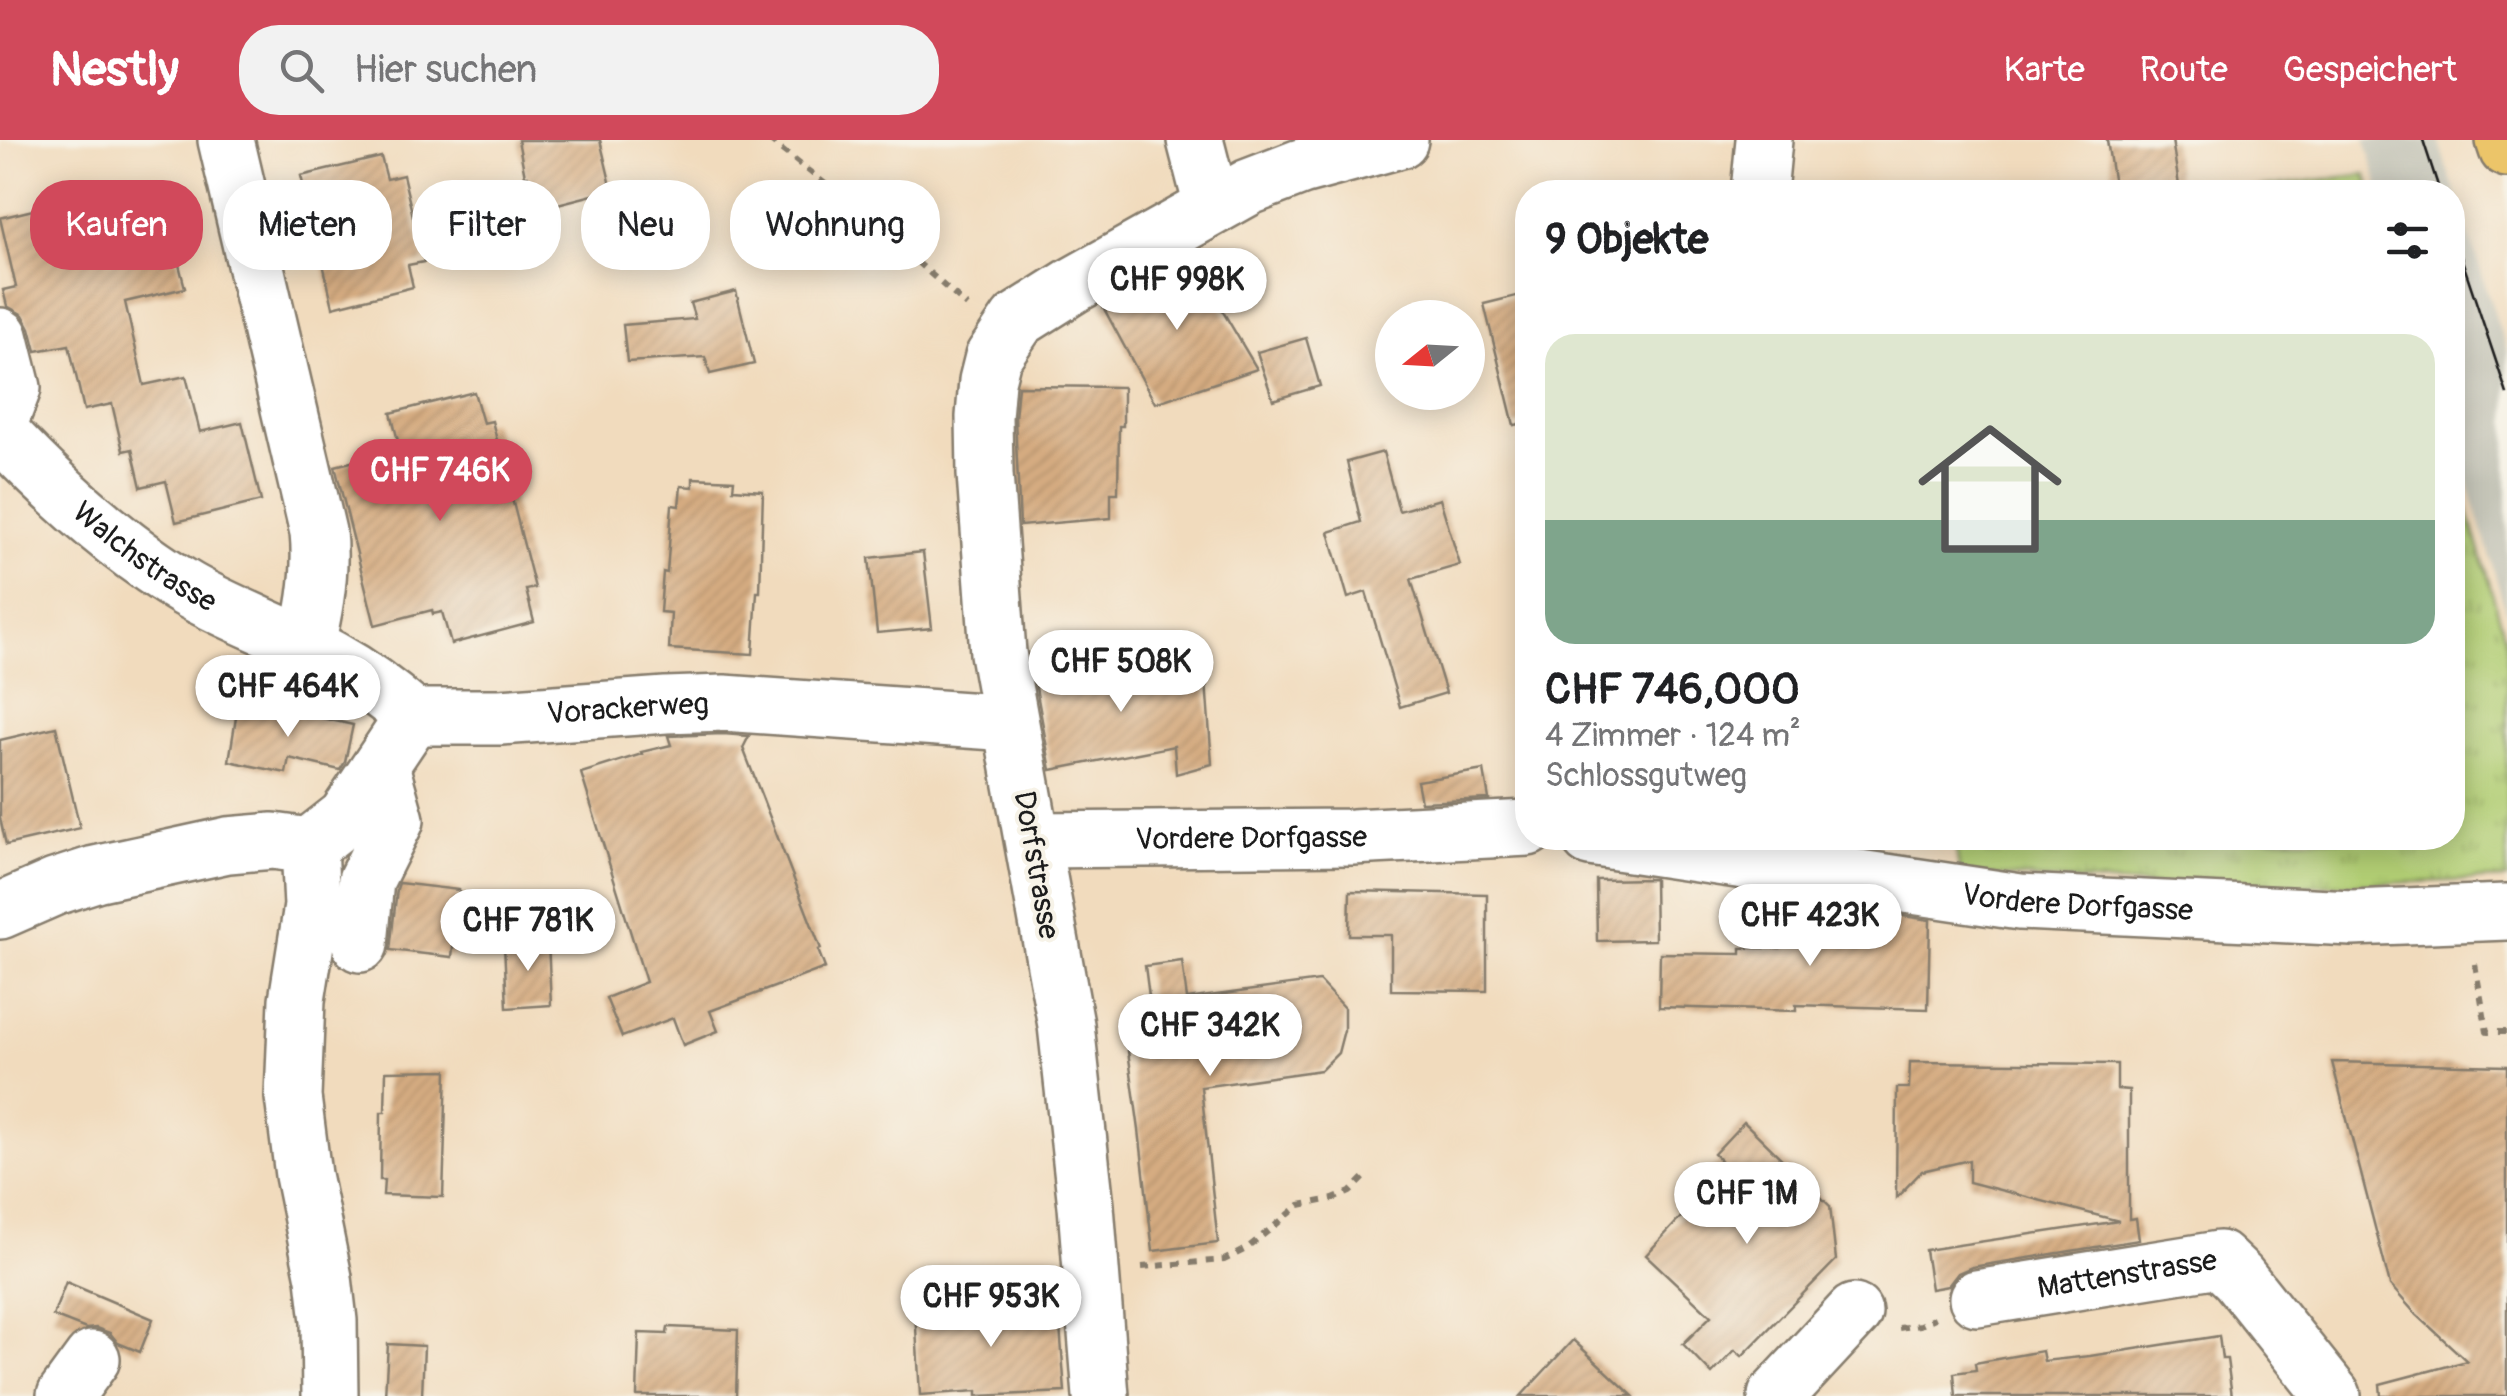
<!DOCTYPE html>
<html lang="de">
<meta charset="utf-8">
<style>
:root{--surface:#fff;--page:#f2f2f2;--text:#202124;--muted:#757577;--line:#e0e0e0;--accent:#d1495b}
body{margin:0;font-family:Pangolin,sans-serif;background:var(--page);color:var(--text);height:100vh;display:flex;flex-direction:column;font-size:38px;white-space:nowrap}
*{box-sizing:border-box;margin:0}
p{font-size:32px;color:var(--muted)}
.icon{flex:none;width:55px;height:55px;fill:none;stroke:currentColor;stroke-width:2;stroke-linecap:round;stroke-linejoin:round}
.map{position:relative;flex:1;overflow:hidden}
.panel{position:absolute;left:1515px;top:40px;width:950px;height:670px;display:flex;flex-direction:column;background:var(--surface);border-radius:40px;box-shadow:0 5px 25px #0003}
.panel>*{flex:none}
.banner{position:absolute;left:30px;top:40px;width:950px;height:90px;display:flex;gap:20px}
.needle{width:65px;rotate:252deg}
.controls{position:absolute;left:1375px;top:160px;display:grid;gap:20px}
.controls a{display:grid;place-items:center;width:110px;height:110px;border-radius:50%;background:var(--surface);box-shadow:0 5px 25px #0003;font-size:50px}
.price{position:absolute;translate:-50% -85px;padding:0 22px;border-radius:35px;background:#fff;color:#222;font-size:32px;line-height:65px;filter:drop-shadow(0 2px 5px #0008)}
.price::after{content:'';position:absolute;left:50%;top:60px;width:30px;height:22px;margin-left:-15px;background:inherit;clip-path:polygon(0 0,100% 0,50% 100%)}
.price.active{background:var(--accent);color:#fff}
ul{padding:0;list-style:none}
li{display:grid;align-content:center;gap:20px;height:530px;padding:0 30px}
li+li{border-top:2px solid var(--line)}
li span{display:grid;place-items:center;height:310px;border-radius:30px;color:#555}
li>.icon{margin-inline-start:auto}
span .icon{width:180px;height:180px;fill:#fffc;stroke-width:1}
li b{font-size:42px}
h2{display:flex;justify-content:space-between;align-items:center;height:120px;padding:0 30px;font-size:42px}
.tag{padding:0 35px;border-radius:40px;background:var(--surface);box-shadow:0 5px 25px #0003;font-size:35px;line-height:90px}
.tag.active{background:var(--accent);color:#fff}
header{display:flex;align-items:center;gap:60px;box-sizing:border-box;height:140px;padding:0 50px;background:var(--accent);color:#fff}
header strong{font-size:48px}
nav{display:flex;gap:55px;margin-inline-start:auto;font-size:35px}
.search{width:700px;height:90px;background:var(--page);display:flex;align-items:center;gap:25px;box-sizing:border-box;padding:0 35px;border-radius:40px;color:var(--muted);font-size:38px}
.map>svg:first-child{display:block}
.industrial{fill:#c5c5b8}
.park{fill:url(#park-tufts);stroke:#667448;stroke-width:2.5}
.building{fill:url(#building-hatch)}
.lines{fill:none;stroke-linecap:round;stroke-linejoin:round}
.minor-casing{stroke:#867c6c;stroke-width:60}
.major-casing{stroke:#867c6c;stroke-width:60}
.path{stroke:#867c6c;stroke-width:6;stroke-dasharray:8 8;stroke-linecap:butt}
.minor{stroke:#fff;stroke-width:55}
.major{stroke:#ecc569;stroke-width:55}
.tram{stroke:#1c1c1c;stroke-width:2.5}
.labels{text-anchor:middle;stroke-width:8;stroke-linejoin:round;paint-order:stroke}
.street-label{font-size:30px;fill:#1c1c1c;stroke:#f7f3e8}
</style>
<header>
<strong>Nestly</strong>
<div class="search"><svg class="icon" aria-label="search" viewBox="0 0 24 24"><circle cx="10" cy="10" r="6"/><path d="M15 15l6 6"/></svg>Hier suchen</div>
<nav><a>Karte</a><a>Route</a><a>Gespeichert</a></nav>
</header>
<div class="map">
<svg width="2507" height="1256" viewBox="0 0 2507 1256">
<defs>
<pattern id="park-tufts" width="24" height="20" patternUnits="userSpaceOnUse" patternTransform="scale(2.5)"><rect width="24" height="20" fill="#b1cd73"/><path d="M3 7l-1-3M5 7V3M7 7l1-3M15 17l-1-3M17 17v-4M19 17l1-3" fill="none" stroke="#98af63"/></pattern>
<pattern id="building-hatch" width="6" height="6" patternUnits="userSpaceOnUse" patternTransform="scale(2.5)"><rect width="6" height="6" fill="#d5ac81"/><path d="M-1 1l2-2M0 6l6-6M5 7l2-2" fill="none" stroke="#b6936f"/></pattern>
</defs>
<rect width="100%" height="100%" fill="#f7f3e8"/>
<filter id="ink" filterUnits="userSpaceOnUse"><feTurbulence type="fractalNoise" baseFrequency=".01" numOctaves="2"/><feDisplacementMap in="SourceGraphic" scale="20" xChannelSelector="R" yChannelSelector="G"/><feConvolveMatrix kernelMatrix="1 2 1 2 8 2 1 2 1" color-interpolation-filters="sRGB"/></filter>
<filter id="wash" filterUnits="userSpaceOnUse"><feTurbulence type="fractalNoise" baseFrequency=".0048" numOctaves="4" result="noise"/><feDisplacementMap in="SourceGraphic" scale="40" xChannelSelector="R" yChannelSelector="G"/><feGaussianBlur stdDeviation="2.25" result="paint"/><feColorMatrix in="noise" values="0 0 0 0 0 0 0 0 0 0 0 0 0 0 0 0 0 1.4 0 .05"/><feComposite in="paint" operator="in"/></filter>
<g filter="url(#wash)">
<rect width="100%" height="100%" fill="#f1dbbd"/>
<path class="industrial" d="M2365 0H2438L2507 212V475L2453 292 2452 52H2381Z"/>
<g class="park">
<path d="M2366 34 2372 52H2224Z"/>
<path d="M2453 321 2507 503V739L2211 749 1960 734 1954 698H2452Z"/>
</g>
<g id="blocks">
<g class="building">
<path d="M518 0H600L612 50 546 67 540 46 531 49 528 36H525Z"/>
<path d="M2107 0H2172L2180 52H2115Z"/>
<path d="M381 17 387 39 403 35 424 122 408 125 413 147 333 167 322 119 318 120 310 84H313L301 36Z"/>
<path d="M74 60 83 97 100 93 107 121 174 105 185 148 125 162 144 245 186 236 200 292 242 282 261 361 176 382 166 341 141 347 132 309 123 311 112 264 84 270 69 205 36 211 30 188 23 175 7 166 3 150 16 147 0 78Z"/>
<path d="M1190 116 1257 229 1155 263 1102 165Z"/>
<path d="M736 151 754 224 710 234 705 217 627 222 623 185 695 179 690 163Z"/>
<path d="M1528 153V283L1514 285 1484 164Z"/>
<path d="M1306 198 1320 246 1273 260 1257 212Z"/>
<path d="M1018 246 1123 247V286H1119L1118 353H1111V378L1020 386 1015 278Z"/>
<path d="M474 252 483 283 492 281 509 347 535 448 526 450 534 482 451 504 442 472 433 474 432 470 375 485 335 326 392 312 390 307 399 305 391 273Z"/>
<path d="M1383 312 1399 371 1440 359 1460 425 1411 439 1446 553 1400 567 1366 452 1348 458 1329 392 1361 382 1347 322Z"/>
<path d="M693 338 734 340 733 349 763 351 760 452H757L753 514 669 509 671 473 660 472 663 432 667 433 672 365 679 366 681 346 693 347Z"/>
<path d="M923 412 932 488 877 493 869 418Z"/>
<path d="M1098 518 1101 532 1160 520 1161 542 1206 541 1212 624 1176 634 1174 606 1051 630 1033 531Z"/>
<path d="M238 565 294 577 295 572 353 585 345 622 340 630 289 618 286 633 229 621Z"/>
<path d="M56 587 80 688 6 705 0 678V600Z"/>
<path d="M723 594 749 596 743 608 821 809 818 810 825 828 710 871 718 891 683 905 673 878 622 897 606 858 646 842 581 633 642 614 641 612 671 605 668 596Z"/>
<path d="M1484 630 1489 659 1421 662 1417 641Z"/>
<path d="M1654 739 1655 800 1597 801 1596 740Z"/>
<path d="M399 743 459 750 452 817 390 810 397 749Z"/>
<path d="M1350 751 1487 754V851L1391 850V795H1349Z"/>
<path d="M1842 767 1930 780 1928 869 1796 865V871L1659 867 1660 813 1741 814V808H1780L1781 787 1841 789Z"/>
<path d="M548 801 551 865 507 868 504 804Z"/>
<path d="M1182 821 1187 859 1319 841 1344 868V890L1338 913 1321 930 1201 947 1218 1103 1153 1111 1139 990 1122 868 1150 864 1145 826Z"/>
<path d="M1910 922 2117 924V949L2129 950V1079L2136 1078 2139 1100 1972 1127 1958 1133 1948 1146 1931 1149 1925 1110 2119 1081 1969 1042V1020L1922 1031 1896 1058 1897 948H1909Z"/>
<path d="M2332 922 2507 926V1256H2381L2380 1244 2467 1221 2415 1173 2390 1145Z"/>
<path d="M447 930 443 1057 383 1055 384 1040H380L381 972H385L386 931Z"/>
<path d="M1744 982 1830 1066 1836 1120 1742 1216 1735 1210 1712 1234 1683 1204 1711 1176 1646 1115 1708 1048 1701 1041 1720 1020 1714 1014Z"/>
<path d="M66 1142 153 1179 140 1212 118 1203 110 1193 96 1188 86 1189 53 1176Z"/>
<path d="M1058 1160 1065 1252 977 1256V1251L920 1255 915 1171Z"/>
<path d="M668 1187 738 1190 736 1256H637L639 1193 667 1194Z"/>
<path d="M2219 1196 2222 1219H2227L2232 1256H1956L1954 1233 1976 1230 1975 1223 2042 1211 2044 1221 2090 1216Z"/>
<path d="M1573 1200 1633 1256H1521Z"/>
<path d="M388 1204 424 1206 422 1256H385Z"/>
</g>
</g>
</g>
<g filter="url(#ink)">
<use href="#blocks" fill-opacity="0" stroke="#867c6c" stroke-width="2.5"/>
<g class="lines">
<g class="minor-casing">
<g id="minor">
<path d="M226 0 318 392C322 431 316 468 306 506"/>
<path d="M1195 0 1212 66"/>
<path d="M1759 52 1764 0"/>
<path d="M0 196 13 248 0 282"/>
<path id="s1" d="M0 292C55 350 118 408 187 449 234 476 285 493 332 519 361 535 388 555 413 577"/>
<path id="s2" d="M413 577H500L666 565 724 563 1010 583"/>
<path id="s3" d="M1590 698 2020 762 2352 778 2507 772"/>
<path id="s4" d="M1033 700 1352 697 1528 688"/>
<path d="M309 706 312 766 297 860 293 957 303 1035 324 1138 329 1181 330 1256"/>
<path d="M0 771 55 747 95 734 228 705 273 701 309 706 346 677 413 577"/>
<path d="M360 804 366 740 396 680 381 626"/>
<path id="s5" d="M1977 1158 2219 1119 2238 1137 2333 1256"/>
<path d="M65 1256 92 1219"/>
<path d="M1101 1256 1086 1066 1066 885 998 513 985 334 984 277 987 241 993 217 1018 180 1072 146 1249 47 1301 27 1400 0"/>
<path d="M1776 1256 1854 1172"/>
</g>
</g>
<g class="major-casing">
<path id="major" d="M2504 0 2507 9"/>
</g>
<g class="path">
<path d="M769 0 855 67 967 166"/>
<path d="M2475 824 2487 892H2507"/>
<path d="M1142 1127 1224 1120 1246 1109 1300 1065 1333 1059 1350 1052 1368 1034"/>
<path d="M1899 1188 1920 1185 1935 1178"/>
</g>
<use href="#minor" class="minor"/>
<use href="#major" class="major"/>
<g class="tram">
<path d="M2423 0 2440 52"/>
<path d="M2452 90 2507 254"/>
</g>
</g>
</g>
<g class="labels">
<g class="street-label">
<text dy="10" stroke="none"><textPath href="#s1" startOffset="192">Walchstrasse</textPath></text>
<text dy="10" stroke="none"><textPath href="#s2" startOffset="215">Vorackerweg</textPath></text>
<text dy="10" stroke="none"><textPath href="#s4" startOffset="218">Vordere Dorfgasse</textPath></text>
<text transform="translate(1037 725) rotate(80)" y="10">Dorfstrasse</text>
<text dy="10" stroke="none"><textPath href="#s3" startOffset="492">Vordere Dorfgasse</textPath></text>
<text dy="10" stroke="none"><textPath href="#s5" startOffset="152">Mattenstrasse</textPath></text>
</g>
</g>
</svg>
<div class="controls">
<a><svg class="needle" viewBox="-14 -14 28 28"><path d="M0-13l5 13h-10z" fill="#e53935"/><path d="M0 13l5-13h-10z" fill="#757577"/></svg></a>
</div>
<b class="price" style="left:1177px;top:193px">CHF 998K</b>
<b class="price active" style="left:440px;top:384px">CHF 746K</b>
<b class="price" style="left:1121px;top:575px">CHF 508K</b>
<b class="price" style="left:288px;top:600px">CHF 464K</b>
<b class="price" style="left:1810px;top:829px">CHF 423K</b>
<b class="price" style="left:528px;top:834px">CHF 781K</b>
<b class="price" style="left:1210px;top:939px">CHF 342K</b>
<b class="price" style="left:1747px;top:1107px">CHF 1M</b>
<b class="price" style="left:991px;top:1210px">CHF 953K</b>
<div class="banner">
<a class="tag active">Kaufen</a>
<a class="tag">Mieten</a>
<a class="tag">Filter</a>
<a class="tag">Neu</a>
<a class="tag">Wohnung</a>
</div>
<section class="panel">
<h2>9 Objekte<svg class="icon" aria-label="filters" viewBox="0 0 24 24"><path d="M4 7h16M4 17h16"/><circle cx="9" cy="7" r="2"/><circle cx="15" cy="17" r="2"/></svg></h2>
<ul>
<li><span style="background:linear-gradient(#dfe7d0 60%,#7fa58c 0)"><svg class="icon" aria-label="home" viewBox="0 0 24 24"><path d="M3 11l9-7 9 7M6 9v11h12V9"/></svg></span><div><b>CHF 746,000</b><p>4 Zimmer · 124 m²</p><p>Schlossgutweg</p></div></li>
</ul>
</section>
</div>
